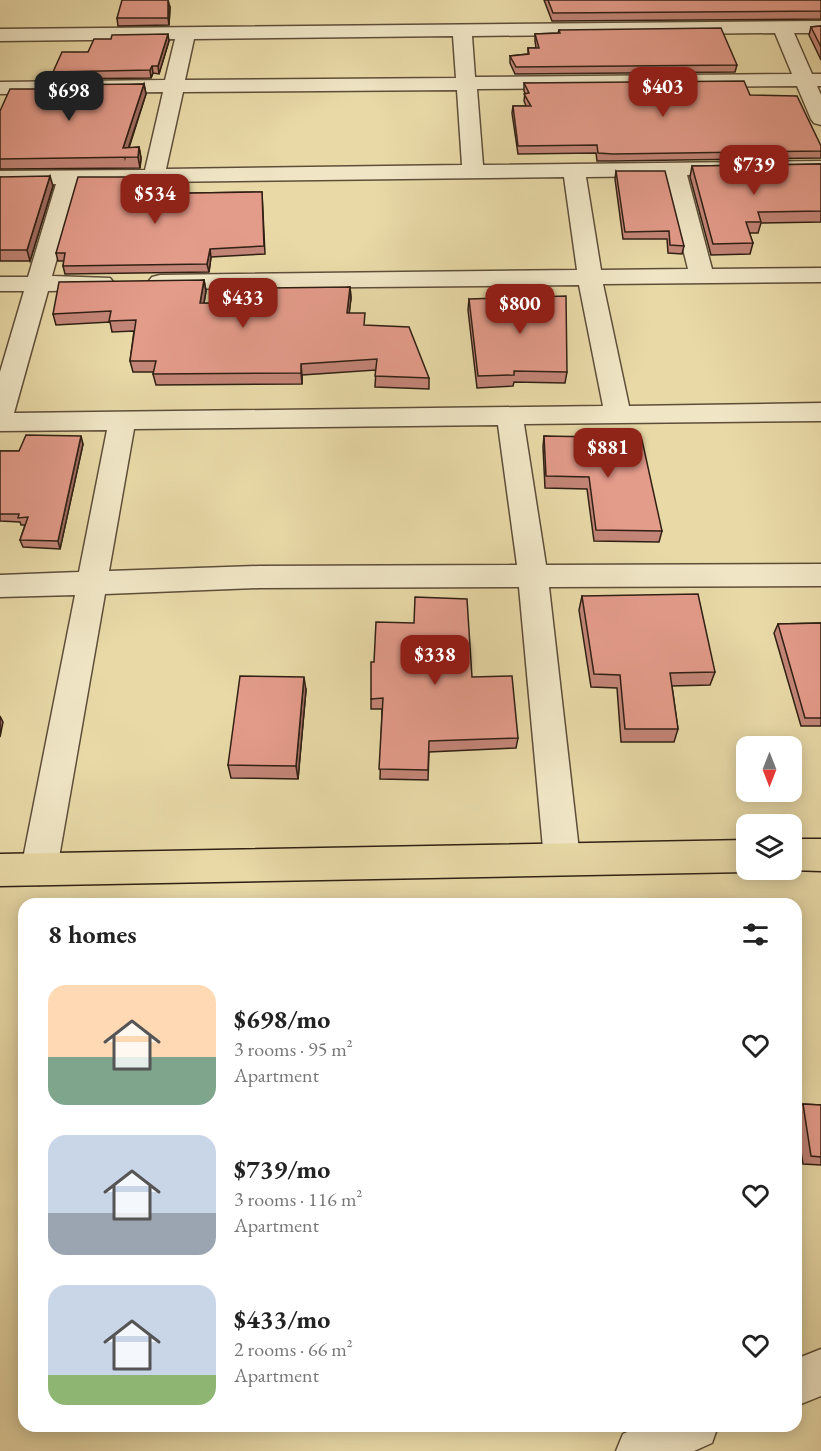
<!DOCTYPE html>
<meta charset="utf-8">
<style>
:root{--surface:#fff;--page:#f6f6f6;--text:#222;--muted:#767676;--accent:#8f2418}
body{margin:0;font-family:"EB Garamond",serif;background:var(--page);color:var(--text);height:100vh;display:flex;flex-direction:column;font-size:22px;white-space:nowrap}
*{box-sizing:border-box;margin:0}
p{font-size:20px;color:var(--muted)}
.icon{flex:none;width:33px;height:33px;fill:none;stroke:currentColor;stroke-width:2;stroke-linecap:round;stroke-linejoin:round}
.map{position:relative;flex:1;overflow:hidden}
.panel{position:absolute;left:18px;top:898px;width:784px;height:534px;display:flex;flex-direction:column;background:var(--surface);border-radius:18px;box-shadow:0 3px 15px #0003}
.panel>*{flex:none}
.needle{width:39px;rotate:180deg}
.controls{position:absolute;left:736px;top:736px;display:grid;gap:12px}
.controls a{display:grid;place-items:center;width:66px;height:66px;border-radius:12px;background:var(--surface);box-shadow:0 3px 15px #0003;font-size:30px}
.price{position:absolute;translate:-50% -51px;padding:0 14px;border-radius:12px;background:var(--accent);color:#fff;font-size:20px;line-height:39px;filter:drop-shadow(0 2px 3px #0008)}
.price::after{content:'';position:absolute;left:50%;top:36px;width:18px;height:14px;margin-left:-9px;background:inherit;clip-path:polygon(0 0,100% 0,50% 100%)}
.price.on{background:#222;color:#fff}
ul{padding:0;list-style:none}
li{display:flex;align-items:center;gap:18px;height:150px;padding:0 30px}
li span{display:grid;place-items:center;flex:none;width:168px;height:120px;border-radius:18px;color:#555}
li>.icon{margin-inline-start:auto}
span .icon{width:72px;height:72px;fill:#fffc;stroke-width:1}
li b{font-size:26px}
h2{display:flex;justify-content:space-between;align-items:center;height:72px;padding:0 30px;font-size:26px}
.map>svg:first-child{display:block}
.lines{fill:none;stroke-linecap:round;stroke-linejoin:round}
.minor-casing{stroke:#5e4e39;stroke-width:3}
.major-casing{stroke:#302014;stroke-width:3}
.minor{fill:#f0e6c6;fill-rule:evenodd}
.major{fill:#e8d9a7;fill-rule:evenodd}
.wall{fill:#c38577;stroke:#302014;stroke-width:1.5}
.shaded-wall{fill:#9f6c61;stroke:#302014;stroke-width:1.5}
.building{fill:#e39b8a;stroke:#302014;stroke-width:1.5}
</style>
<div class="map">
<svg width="821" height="1451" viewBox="0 0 821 1451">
<rect width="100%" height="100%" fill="#e8d9a7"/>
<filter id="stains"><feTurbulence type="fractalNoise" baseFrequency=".00333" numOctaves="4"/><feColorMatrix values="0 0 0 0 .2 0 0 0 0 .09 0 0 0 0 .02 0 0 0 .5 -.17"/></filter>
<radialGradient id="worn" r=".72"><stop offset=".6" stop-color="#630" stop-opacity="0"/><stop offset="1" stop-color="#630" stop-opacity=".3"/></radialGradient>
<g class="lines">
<g class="minor-casing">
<g id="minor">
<path d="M821 21V33H794L812 74H821V86H817L821 95V125L814 123 811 119 797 86 477 89 483 165 821 161V173L687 175 712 269 821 268V282L603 284 629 406 821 403V421L524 424 546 565 821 564V586L549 587 580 859 575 870 562 875 549 870 544 859 519 587 259 588 105 594 57 869 52 880 39 885 26 880 21 869 75 595 0 597V575L79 572 107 430 0 431V372L24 291H0V277H28L56 184 0 185V171L145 170 163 92 0 94V82L165 80 175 39 0 41V29ZM775 33 792 74 475 77 472 36ZM453 36 456 78 185 80 194 39ZM457 90 462 165 166 169 183 92ZM665 176 688 269 601 270 586 177ZM564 177 577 270 160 275 152 277 148 282 152 287 160 289 579 285 603 406 14 413 48 291 102 290 110 288 114 283 110 278 52 276 78 183ZM498 425 517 565 259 566 109 571 134 429Z"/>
<path d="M821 1349V1396L796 1406V1359Z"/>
<path d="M640 1426H718L712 1443 694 1451H616L623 1434Z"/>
</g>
</g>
<g class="major-casing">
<g id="major">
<path d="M792 839H821V871L790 870H792Z"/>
<path d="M747 840V870H752L747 872 0 886V854Z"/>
</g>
</g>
<use href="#minor" class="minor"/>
<use href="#major" class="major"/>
</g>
<g class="wall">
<path d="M544 0H821V19L552 21Z"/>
<path d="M170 7 169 25 118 26 117 18Z"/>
<path d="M821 26V60L809 35 811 27Z"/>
<path d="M559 30 737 65 735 72 515 74 510 63V56L528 54V48H536L535 41V34L558 33Z"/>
<path d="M169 41 159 74 153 73 151 78 54 79 53 72 88 52Z"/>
<path d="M524 83 750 95 821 146V158L612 161H597L596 153 518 154 512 113 513 106H526L524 101 525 93 524 91Z"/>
<path d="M144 84 146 94 129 148 139 147 141 158 140 168 0 169V111L42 89Z"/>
<path d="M821 164V222L761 223 758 233H749L753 243 750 254 711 255 690 177 692 166Z"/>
<path d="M616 171 684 246 682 254 668 253 667 239H623L615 179Z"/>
<path d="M0 177 53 186 30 261H0Z"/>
<path d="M136 177 137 185 136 194 262 192 265 254 211 257 209 272 65 274 63 266 64 261H58L56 253Z"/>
<path d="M204 280 206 291 204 303 266 304 350 287 351 298 349 313 429 378V389L375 387 376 370 302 375V384L156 385 153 374 154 372H133L130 361 134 331 112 332 110 322 56 325 53 314Z"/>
<path d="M469 299 567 372 565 383 514 382 513 386 477 388 468 310Z"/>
<path d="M544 436 598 441 662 531 659 542 594 541 587 489 545 488 543 447Z"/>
<path d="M83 444 60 549 23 547 20 540 25 525H21L20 522 0 521V451H19Z"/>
<path d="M582 596 715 672 710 685 672 686 678 729 674 742H621L617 688 591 687 579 610Z"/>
<path d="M821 623V726H801L774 633 778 624Z"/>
<path d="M472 677 518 738 516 748 429 752 428 780 380 779 382 709H371V699Z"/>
<path d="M306 690 298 779 231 778 228 765Z"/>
<path d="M803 1104 821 1105V1165L803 1164 796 1121V1111Z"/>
</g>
<g class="shaded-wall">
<path d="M168 0 170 7 169 25 168 18Z"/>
<path d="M168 34 169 41 159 74 158 66Z"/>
<path d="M152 66 153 73 151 78 150 70Z"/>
<path d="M144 84 146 94 125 158 123 148Z"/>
<path d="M139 147 141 158 140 168 138 157Z"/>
<path d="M50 176 53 186 30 261 27 250Z"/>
<path d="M136 177 137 185 134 201 133 194Z"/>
<path d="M210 249 211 257 209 272 207 264Z"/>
<path d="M204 280 206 291 202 314 200 303Z"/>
<path d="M350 287 351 298 348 324 347 313Z"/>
<path d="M301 364 302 375V384L301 373Z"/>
<path d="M81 436 83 444 60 549 58 541Z"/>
<path d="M304 677 306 690 298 779 296 766Z"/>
<path d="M0 716 3 722 0 737Z"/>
</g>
<g class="building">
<path d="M122 0H168V18H117Z"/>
<path d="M548 0H821V11L553 13Z"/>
<path d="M821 26V47L811 27Z"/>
<path d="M721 28 737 65 516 67 510 56 529 54 528 48H539L535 34 560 33 559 30Z"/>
<path d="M168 34 158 66H152L150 70 53 72 62 52H88L94 39H111L112 35Z"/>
<path d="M744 81 750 95 797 96 821 146V151L613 154 598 153 597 145 518 146 513 106H531L524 94 529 93 524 83Z"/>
<path d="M144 84 123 148 139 147 138 157 0 159V111L10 89H42L44 85Z"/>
<path d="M821 164V211L758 212 761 222H746L753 243 713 244 692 166Z"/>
<path d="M616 171H665L684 246 670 245 669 231 625 232Z"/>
<path d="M50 176 27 250H0V177Z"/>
<path d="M78 177H136L133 194 262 192 264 246 210 249 207 264 63 266 65 253H56Z"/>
<path d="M204 280 200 303 266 304 268 288 350 287 347 313H365L364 325 409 327 429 378 375 376 377 359 301 364V373L153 374 156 361H130L136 320 109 321 111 311 53 314 59 282Z"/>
<path d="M566 296 567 372 514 371V375L478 376 469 299Z"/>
<path d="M26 435 81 436 58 541 20 540 28 517 18 518 19 514H0V451H19Z"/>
<path d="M544 436 598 437V441L642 440 662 531 596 530 589 477 546 476Z"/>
<path d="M698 594 715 672 670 673 678 729H625L620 675 594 674 582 596Z"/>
<path d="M415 597 467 599 472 677 512 676 518 738 429 741 428 770 379 769 383 698 371 699V662H374L376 622 414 623Z"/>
<path d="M821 623V718H805L778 624Z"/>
<path d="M240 676 304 677 296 766 228 765Z"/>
<path d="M803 1104 821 1105V1157L811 1156Z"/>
</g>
<rect width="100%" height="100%" filter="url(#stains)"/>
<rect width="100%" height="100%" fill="url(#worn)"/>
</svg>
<div class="controls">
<a><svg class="needle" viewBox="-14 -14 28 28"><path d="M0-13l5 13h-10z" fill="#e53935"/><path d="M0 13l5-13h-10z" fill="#767676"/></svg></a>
<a><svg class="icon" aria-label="layers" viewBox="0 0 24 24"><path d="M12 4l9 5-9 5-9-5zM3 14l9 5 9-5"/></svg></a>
</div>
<b class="price" style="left:663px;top:118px">$403</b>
<b class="price on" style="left:69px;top:122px">$698</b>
<b class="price" style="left:754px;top:196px">$739</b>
<b class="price" style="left:155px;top:225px">$534</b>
<b class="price" style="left:243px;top:329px">$433</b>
<b class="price" style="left:520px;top:335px">$800</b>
<b class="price" style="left:608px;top:479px">$881</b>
<b class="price" style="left:435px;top:686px">$338</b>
<section class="panel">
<h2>8 homes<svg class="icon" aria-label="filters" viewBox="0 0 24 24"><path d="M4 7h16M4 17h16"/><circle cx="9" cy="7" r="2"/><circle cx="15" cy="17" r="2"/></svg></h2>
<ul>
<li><span style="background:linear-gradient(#ffd9b3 60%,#7fa58c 0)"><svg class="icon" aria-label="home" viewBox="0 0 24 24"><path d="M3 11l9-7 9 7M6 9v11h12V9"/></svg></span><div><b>$698/mo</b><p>3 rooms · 95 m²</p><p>Apartment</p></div><svg class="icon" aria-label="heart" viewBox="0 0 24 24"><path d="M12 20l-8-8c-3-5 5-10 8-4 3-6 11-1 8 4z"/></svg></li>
<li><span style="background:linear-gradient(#c9d6e8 65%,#9aa5b1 0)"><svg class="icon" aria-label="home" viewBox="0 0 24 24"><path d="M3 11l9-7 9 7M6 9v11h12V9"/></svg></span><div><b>$739/mo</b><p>3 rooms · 116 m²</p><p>Apartment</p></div><svg class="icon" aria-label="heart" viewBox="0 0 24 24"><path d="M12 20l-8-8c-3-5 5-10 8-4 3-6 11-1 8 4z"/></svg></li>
<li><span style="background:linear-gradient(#c9d6e8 75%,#8fb573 0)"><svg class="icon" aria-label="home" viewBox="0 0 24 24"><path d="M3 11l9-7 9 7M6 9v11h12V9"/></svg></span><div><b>$433/mo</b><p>2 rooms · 66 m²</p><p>Apartment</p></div><svg class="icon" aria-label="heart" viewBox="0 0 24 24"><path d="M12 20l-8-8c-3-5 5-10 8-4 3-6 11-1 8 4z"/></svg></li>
</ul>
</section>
</div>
